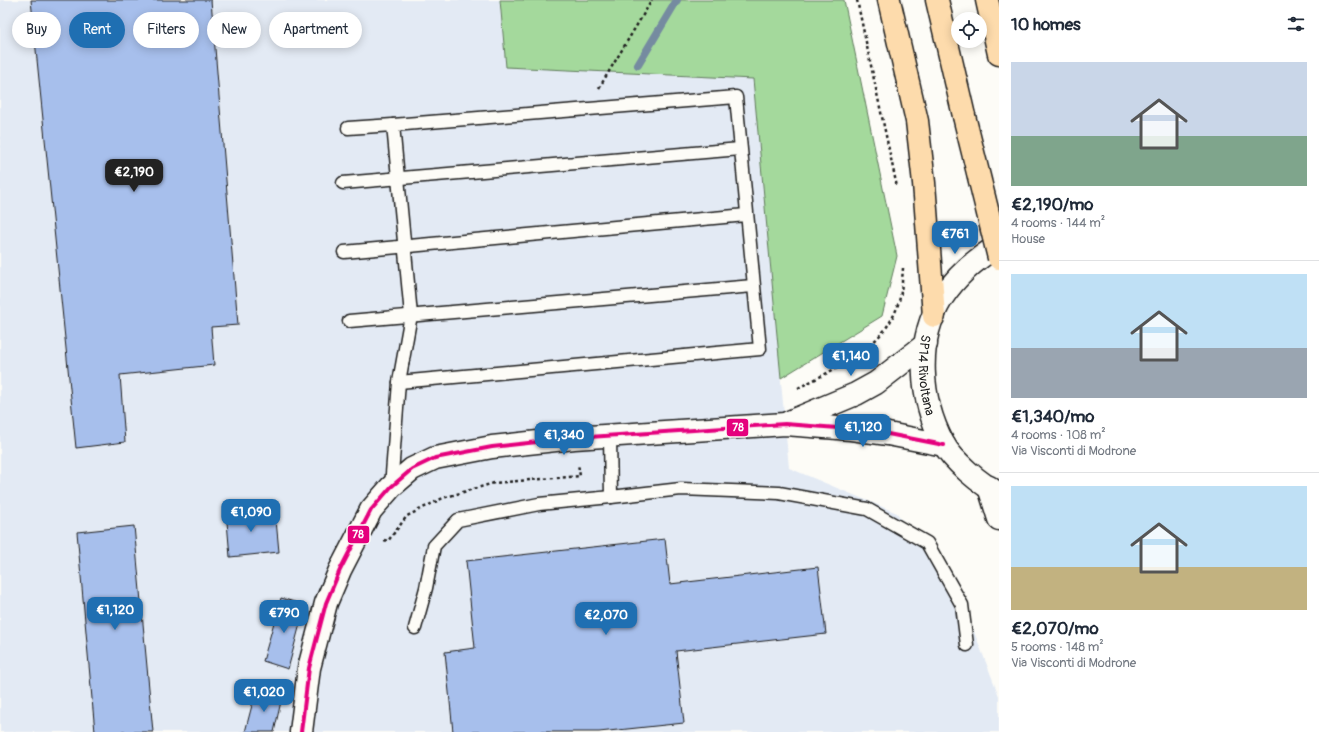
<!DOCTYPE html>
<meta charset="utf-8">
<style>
:root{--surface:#fff;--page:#f2f2f3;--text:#1f2937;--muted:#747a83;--line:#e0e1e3;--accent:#1f6fb2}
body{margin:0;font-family:Pangolin,sans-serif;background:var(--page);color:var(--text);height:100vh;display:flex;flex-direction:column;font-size:15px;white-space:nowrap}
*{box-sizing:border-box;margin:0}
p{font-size:13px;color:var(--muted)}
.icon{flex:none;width:22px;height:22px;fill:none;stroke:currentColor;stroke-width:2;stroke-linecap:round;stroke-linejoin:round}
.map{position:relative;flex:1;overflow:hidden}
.drawer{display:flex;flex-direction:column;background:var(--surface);width:320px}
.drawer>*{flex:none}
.banner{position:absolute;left:12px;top:12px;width:380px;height:36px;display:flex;gap:8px}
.fabs{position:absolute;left:951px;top:12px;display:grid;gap:8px}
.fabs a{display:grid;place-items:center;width:36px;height:36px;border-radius:50%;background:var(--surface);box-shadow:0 2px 10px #0003;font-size:20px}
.price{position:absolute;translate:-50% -34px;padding:0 9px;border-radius:8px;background:var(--accent);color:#fff;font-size:13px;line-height:26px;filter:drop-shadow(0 1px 2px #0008)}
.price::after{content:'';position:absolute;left:50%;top:24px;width:12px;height:9px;margin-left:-6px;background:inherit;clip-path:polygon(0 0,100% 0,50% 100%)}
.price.on{background:#222;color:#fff}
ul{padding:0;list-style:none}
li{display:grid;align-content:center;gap:8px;height:212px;padding:0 12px}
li+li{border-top:1px solid var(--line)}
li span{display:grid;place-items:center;height:124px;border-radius:0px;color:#555}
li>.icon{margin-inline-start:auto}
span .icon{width:72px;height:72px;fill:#fffc;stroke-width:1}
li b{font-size:17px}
h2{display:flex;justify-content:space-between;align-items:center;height:48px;padding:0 12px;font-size:17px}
.tag{padding:0 14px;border-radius:18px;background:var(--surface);box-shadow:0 2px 10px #0003;font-size:14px;line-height:36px}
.tag.on{background:var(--accent);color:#fff}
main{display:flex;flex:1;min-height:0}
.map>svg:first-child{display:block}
.built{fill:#e3eaf4}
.green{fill:#a4d99c;stroke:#607a5c}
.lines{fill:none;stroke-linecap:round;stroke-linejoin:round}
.stream{stroke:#748ba0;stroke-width:8}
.building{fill:#a7bfec;stroke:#1c1c1c}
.service-casing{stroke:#1c1c1c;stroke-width:15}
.minor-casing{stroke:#1c1c1c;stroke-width:25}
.tertiary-casing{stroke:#1c1c1c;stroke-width:25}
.trunk-casing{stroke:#1c1c1c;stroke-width:25}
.path{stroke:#1c1c1c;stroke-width:2.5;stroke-dasharray:3 3;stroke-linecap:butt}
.service{stroke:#fdfcf7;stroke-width:12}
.minor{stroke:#fdfcf7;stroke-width:22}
.tertiary{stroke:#fdfcf7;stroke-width:22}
.trunk{stroke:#fddbac;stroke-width:22}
.trunk-bridge-casing{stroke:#1c1c1c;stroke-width:25;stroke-linecap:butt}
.trunk-bridge{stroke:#fddbac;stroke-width:22}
.bus-1-casing{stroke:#fdfcf7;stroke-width:7}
.bus-1{stroke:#e5007d;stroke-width:4}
.labels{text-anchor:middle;stroke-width:3;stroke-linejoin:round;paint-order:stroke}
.street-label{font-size:13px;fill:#1c1c1c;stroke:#fdfcf7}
.line-badge{stroke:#fdfcf7;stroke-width:1.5}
.badge-label{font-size:11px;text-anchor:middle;font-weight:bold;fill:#fff}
</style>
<main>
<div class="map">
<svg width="999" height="732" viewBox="0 0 999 732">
<rect width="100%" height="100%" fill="#fdfcf7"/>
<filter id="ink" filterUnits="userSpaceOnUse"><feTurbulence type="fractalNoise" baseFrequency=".025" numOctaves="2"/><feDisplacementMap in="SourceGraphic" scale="8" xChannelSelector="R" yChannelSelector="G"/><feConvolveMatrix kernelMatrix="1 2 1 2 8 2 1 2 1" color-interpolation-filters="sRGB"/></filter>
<g filter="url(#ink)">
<path class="built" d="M0 0H500L506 67 753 79 789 468 897 513 966 611 999 696V732H0Z"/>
<path class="green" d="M500 0H844L897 256 882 316 781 378 753 79 506 67Z"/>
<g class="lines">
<path class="stream" d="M638 65 677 0"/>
</g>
<g class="building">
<path d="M31 0H211L238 325 211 327 214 365 120 375 125 442 76 448Z"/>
<path d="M252 508 276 520 279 552 230 557 226 510Z"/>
<path d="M134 526 153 732H95L77 532Z"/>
<path d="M665 539 670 584 818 567 826 634 676 651 684 723 599 732H453L445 652 475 648 466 561Z"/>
<path d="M281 598 305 605 288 669 263 661Z"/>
<path d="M256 690 282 697 274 732H245Z"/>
</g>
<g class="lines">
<g class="service-casing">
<g id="service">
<path d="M393 125 736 97 760 349 399 382"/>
<path d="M348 128 393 125 411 315 399 382 391 487"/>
<path d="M343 183 740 149"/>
<path d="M344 252 746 215"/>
<path d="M349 321 753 286"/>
<path d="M610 436 611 497 681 489 779 493 867 509 927 543 962 605 967 645"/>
<path d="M415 628 426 588 434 546 458 520 539 504 611 497"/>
</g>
</g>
<g class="minor-casing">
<g id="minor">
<path d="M789 422 856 394 876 383 926 344"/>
<path d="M301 732 309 668 326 603 340 570 371 510 391 487 412 469 435 458 492 447 574 438 785 424 851 429 888 434 944 445"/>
</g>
</g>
<g class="tertiary-casing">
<g id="tertiary">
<path id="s1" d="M999 245C976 259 957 275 942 298 915 342 920 399 943 443 952 460 982 486 999 493"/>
<path d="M989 487 999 519"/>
</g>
</g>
<g class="trunk-casing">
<g id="trunk">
<path d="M889 0 917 121 924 183 934 316"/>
<path d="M937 0 964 116"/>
<path d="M987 0 999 54"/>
</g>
</g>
<g class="path">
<path d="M857 0 897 187"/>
<path d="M599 88 652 0"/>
<path d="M798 388C836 368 887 347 899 301 902 291 902 279 903 268"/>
<path d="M384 540 388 541 407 516 443 498 494 483 580 476 578 464"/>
</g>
<use href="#service" class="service"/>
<use href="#minor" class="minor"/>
<use href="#tertiary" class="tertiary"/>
<use href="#trunk" class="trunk"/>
<g class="trunk-bridge-casing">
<path id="trunk-bridge" d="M964 116 999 258"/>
</g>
<use href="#trunk-bridge" class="trunk-bridge"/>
<g class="bus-1-casing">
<path id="bus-1" d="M301 732 309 668 326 603 340 570 371 510 391 487 412 469 435 458 492 447 574 438 785 424 851 429 888 434 944 445"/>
</g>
<use href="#bus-1" class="bus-1"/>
</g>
</g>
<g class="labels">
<g class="street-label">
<text dy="5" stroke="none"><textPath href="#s1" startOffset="159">SP14 Rivoltana</textPath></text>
</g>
</g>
<g class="line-badge">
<rect x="726" y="418" width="23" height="19" rx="4" fill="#e5007d"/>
<rect x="347" y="525" width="23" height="19" rx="4" fill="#e5007d"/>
</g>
<g class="badge-label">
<text x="738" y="431">78</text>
<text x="358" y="538">78</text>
</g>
</svg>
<div class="fabs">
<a><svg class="icon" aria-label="locate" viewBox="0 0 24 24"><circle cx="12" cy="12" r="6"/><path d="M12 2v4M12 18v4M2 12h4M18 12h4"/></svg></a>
</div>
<b class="price on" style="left:134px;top:193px">€2,190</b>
<b class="price" style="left:955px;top:255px">€761</b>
<b class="price" style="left:851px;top:377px">€1,140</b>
<b class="price" style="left:863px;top:448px">€1,120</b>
<b class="price" style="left:564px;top:456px">€1,340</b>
<b class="price" style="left:251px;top:533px">€1,090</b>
<b class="price" style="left:115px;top:631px">€1,120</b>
<b class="price" style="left:284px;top:634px">€790</b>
<b class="price" style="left:606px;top:636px">€2,070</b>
<b class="price" style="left:264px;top:713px">€1,020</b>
<div class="banner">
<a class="tag">Buy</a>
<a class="tag on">Rent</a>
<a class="tag">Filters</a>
<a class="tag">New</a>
<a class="tag">Apartment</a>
</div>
</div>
<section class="drawer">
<h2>10 homes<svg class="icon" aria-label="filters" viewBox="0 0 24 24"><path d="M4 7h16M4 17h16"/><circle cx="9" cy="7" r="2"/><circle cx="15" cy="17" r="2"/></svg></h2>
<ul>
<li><span style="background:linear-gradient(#c9d6e8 60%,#7fa58c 0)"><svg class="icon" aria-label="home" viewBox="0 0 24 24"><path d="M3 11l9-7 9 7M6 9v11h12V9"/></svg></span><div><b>€2,190/mo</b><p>4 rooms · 144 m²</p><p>House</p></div></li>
<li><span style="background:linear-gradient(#bfe0f5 60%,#9aa5b1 0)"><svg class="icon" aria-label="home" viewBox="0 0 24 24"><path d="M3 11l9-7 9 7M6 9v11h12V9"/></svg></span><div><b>€1,340/mo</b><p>4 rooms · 108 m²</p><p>Via Visconti di Modrone</p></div></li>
<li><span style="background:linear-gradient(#bfe0f5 65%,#c2b280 0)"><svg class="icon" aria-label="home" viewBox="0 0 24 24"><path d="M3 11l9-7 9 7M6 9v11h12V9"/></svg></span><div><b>€2,070/mo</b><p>5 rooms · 148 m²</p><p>Via Visconti di Modrone</p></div></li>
</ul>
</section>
</main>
